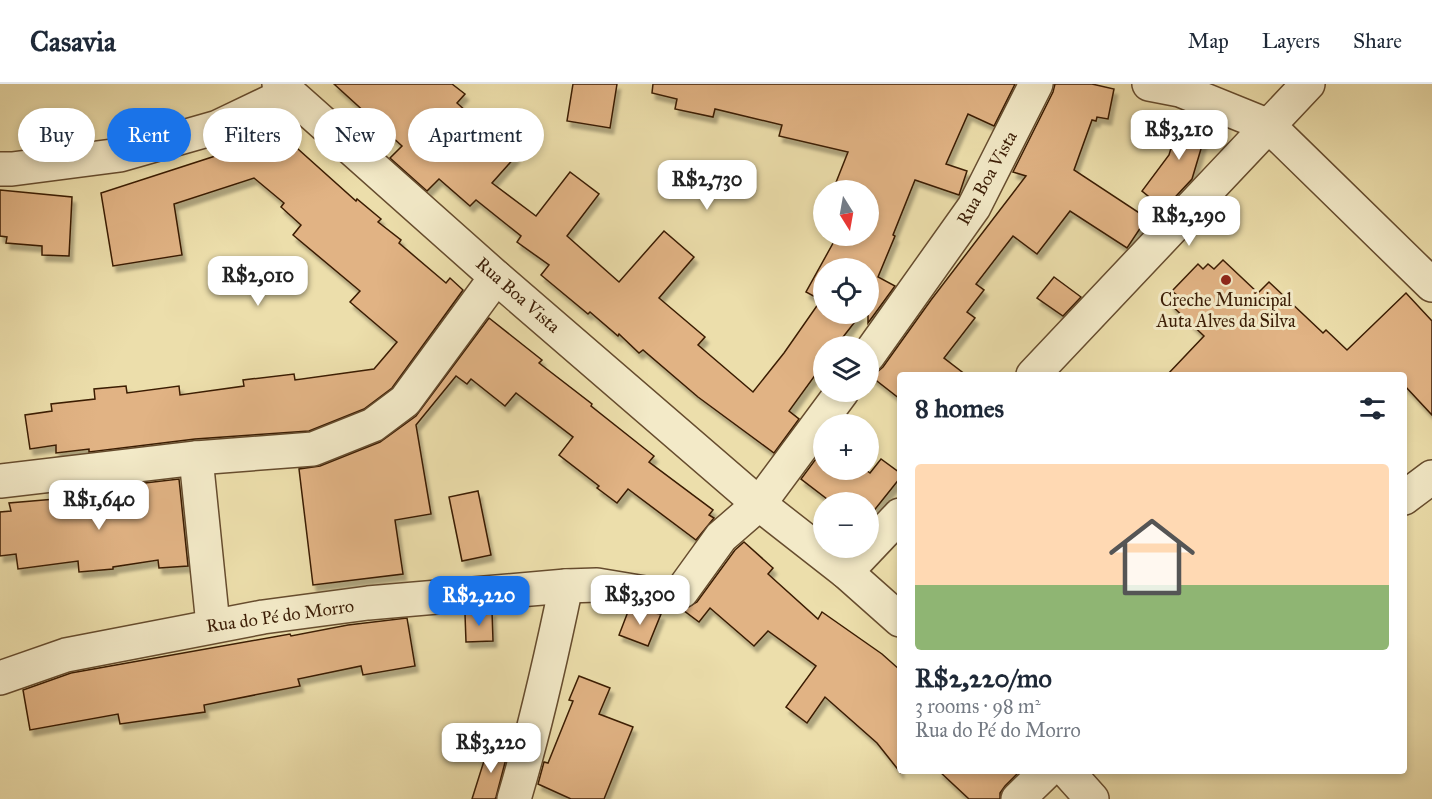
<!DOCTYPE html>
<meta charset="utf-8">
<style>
:root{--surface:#fff;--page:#f6f6f7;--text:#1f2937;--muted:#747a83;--line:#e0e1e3;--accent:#1a73e8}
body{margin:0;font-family:"IM FELL Great Primer",serif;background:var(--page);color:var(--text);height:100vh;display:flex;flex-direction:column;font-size:22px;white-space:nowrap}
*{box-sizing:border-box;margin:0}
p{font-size:20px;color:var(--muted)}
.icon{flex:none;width:33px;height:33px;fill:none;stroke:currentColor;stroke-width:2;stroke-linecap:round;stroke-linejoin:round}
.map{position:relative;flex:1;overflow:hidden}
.sheet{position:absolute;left:897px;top:288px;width:510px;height:402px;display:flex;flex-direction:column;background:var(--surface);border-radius:6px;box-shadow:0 3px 9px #0003}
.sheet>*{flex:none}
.top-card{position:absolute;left:18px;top:24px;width:570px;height:54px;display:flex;gap:12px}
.needle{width:39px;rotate:169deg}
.buttons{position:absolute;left:813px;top:96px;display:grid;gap:12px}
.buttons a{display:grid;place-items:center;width:66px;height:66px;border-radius:50%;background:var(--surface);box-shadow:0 3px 9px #0003;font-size:30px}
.price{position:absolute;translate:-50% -51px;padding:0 14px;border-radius:12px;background:#fff;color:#222;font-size:20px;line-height:39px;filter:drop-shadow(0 2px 3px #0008)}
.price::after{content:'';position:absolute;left:50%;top:36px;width:18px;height:14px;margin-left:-9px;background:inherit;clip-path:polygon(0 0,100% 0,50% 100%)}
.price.active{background:var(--accent);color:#fff}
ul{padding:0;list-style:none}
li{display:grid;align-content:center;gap:12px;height:318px;padding:0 18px}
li+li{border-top:2px solid var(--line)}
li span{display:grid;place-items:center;height:186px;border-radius:6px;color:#555}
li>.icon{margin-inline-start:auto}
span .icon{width:108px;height:108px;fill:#fffc;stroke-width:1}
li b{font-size:26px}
h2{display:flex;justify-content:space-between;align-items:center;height:72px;padding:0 18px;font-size:26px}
.pill{padding:0 21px;border-radius:27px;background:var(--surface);box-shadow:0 3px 9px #0003;font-size:21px;line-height:54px}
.pill.active{background:var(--accent);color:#fff}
header{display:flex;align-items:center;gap:36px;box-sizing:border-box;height:84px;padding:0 30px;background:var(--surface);border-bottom:2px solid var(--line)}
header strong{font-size:28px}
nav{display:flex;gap:33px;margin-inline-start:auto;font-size:21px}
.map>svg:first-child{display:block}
.building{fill:#e1b384;stroke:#3a1c05;stroke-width:1.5;filter:url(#shadow)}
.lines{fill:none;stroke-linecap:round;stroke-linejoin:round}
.street-casing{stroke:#664c2e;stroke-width:36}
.street{stroke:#f3eac8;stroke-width:33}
.poi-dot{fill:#8f2418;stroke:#f3eac8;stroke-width:2}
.labels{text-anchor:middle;stroke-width:6;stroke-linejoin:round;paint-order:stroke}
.street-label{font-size:18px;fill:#3a1c05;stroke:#f3eac8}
.poi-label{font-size:18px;fill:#3a1c05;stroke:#f3eac8}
</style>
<header>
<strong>Casavia</strong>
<nav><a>Map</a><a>Layers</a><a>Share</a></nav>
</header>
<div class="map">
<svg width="1432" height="715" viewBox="0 0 1432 715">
<defs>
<filter id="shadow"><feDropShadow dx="3.5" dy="6" stdDeviation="1.5" flood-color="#0004"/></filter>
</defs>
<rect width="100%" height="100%" fill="#ecdeab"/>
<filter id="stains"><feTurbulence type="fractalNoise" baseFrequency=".00333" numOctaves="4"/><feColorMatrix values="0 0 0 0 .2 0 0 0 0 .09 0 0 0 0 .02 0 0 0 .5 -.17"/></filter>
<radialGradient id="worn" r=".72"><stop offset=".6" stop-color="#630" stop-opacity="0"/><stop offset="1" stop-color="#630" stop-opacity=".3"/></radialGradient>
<g class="building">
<path d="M334 0H452L465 10 457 19 516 72 492 99 536 132 570 88 599 110 567 152 619 198 664 147 694 173 659 214 705 253 698 261 753 308 784 269 821 216 806 208 837 152H868V106H833L848 68 779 52 782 41 715 25 713 33 675 25 677 15 652 9 653 0H1015L994 42 968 30 946 80 967 87 959 111 915 96 893 151 895 152 878 193 895 202 868 239V184H824V230H861L836 262H824V279L789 327 799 335 774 369 698 313 643 266 639 269 619 250 618 252 590 228 588 230 541 191 549 181 517 158 521 152 476 116 470 122 439 95 427 107 390 74 402 62Z"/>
<path d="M573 0H617L610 44 567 37Z"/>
<path d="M1055 0H1092L1114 5 1108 35 1097 33 1096 37 1092 36 1074 86 1147 134 1127 164 1070 127 1037 170 1013 152 976 200 984 206 967 228 975 234 944 274 966 291H900V315L868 290 876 289 883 283 931 216 1026 92 1013 88 1053 8Z"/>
<path d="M1182 27 1209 38 1192 95 1164 125 1142 107 1169 71Z"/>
<path d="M269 39 356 117 357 115 381 135 378 138 401 156 399 159 446 199 450 194 463 206 392 304 364 325 309 347 195 355 89 368V365L56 369V361L30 365 25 331 52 327 51 320 95 315 94 305 126 302 127 309 179 302 180 311 244 302 243 296 294 290 295 296 374 285 397 258 350 218 360 207 293 151 301 141 281 123 284 119 254 94 174 120 182 171 113 182 101 109 243 63 259 44Z"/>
<path d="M0 106 72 113 69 172 42 171V162L6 159 7 153 0 152Z"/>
<path d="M1223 176 1258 209 1269 198 1323 249 1326 246 1347 266 1406 209 1432 237V331L1404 301V291H1167L1204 252 1170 220 1178 212 1172 207 1198 180 1203 185 1208 180 1214 185Z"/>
<path d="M1054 193 1081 213 1063 232 1037 214Z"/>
<path d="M489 234 542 276 539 279 592 320 591 322 654 372 649 378 713 426 709 431 714 434 696 456 628 405 617 419 597 404 599 402 559 371 573 353 516 309 505 322 471 295 467 300 456 292 416 341 431 430 395 436 403 490 313 501 299 385 320 382 380 358 416 332Z"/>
<path d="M824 364V386H866L870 389 881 375 900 389V394L868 434V418H831L801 395Z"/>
<path d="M179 395 188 482 159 484 158 476 113 483V485L79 488 78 477 18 485 16 470 0 472V428L11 427 9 419 67 414 69 431 122 426 119 402Z"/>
<path d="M478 407 491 471 462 477 449 413Z"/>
<path d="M744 458 773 484 768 490 818 535 822 528 882 570 900 586V688L877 659 825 613 807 639 786 623 816 582 768 547 754 562 710 524 699 538 683 526 697 518 735 466Z"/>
<path d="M629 525 661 530 648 562 619 551Z"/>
<path d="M492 527 493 557 466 558 465 530Z"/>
<path d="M407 534 415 582 363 591 361 582 298 595 300 602 204 621 205 628 120 640 118 630 30 646 23 606 71 589 290 550 291 552 348 541Z"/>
<path d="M579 592 610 604 599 630 633 643 604 715H571L538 700 544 678 548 679 573 617 569 616Z"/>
<path d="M489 661 508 667 496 713 495 715H472Z"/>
<path d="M939 687H1016L1018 689 1005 702 1000 709V715H969Z"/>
</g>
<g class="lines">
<g class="street-casing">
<g id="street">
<path d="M279 0 496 193 759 420 846 488 900 536"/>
<path d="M1149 0 1180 6 1269 42 1432 201"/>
<path d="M0 85H12L120 71 218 43 289 9"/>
<path d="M868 272 974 123 1036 0"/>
<path d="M1033 291 1308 0"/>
<path d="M196 374 213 541"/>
<path d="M0 397 196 374 313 365 373 341 405 317 496 193"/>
<path d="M1404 414 1432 393"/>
<path d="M846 488 900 431"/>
<path d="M0 594 66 571 263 533 368 519 566 502 597 501 657 511 672 510 682 507 721 453 759 420 842 308"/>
<path d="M1067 687 1092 715"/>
<path d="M514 715C535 645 551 574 566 502"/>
<path d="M1018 715 1047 687"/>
</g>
</g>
<use href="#street" class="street"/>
</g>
<circle class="poi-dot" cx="1226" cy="196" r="6"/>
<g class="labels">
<g class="street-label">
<text transform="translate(987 94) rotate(-61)" y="6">Rua Boa Vista</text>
<text transform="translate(518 211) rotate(41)" y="6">Rua Boa Vista</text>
<text transform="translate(280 532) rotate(-8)" y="6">Rua do Pé do Morro</text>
</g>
<g class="poi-label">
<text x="1226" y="222">Creche Municipal<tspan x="1226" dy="21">Auta Alves da Silva</tspan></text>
</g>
</g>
<rect width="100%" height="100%" filter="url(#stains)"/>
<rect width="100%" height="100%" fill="url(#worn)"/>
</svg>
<div class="buttons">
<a><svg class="needle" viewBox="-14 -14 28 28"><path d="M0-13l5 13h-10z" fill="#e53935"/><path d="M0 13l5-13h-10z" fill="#747a83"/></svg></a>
<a><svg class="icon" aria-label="locate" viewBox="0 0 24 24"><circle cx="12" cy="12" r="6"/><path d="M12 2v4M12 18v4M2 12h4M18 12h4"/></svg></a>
<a><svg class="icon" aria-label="layers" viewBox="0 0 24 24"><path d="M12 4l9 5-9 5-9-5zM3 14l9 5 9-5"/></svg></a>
<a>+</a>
<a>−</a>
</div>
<b class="price" style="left:1179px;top:77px">R$3,210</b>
<b class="price" style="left:707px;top:127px">R$2,730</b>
<b class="price" style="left:1189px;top:163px">R$2,290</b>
<b class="price" style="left:258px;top:223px">R$2,010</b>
<b class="price" style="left:99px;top:447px">R$1,640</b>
<b class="price" style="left:640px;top:542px">R$3,300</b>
<b class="price active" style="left:479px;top:543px">R$2,220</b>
<b class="price" style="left:491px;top:690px">R$3,220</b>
<div class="top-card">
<a class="pill">Buy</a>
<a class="pill active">Rent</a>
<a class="pill">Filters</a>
<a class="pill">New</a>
<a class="pill">Apartment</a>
</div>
<section class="sheet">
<h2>8 homes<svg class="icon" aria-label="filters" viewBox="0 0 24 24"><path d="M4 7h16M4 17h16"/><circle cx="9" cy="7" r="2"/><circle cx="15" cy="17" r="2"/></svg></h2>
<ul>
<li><span style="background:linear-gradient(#ffd9b3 65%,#8fb573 0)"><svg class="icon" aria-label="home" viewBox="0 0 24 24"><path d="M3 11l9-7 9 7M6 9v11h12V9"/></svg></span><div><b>R$2,220/mo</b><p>3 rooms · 98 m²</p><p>Rua do Pé do Morro</p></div></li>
</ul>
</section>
</div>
